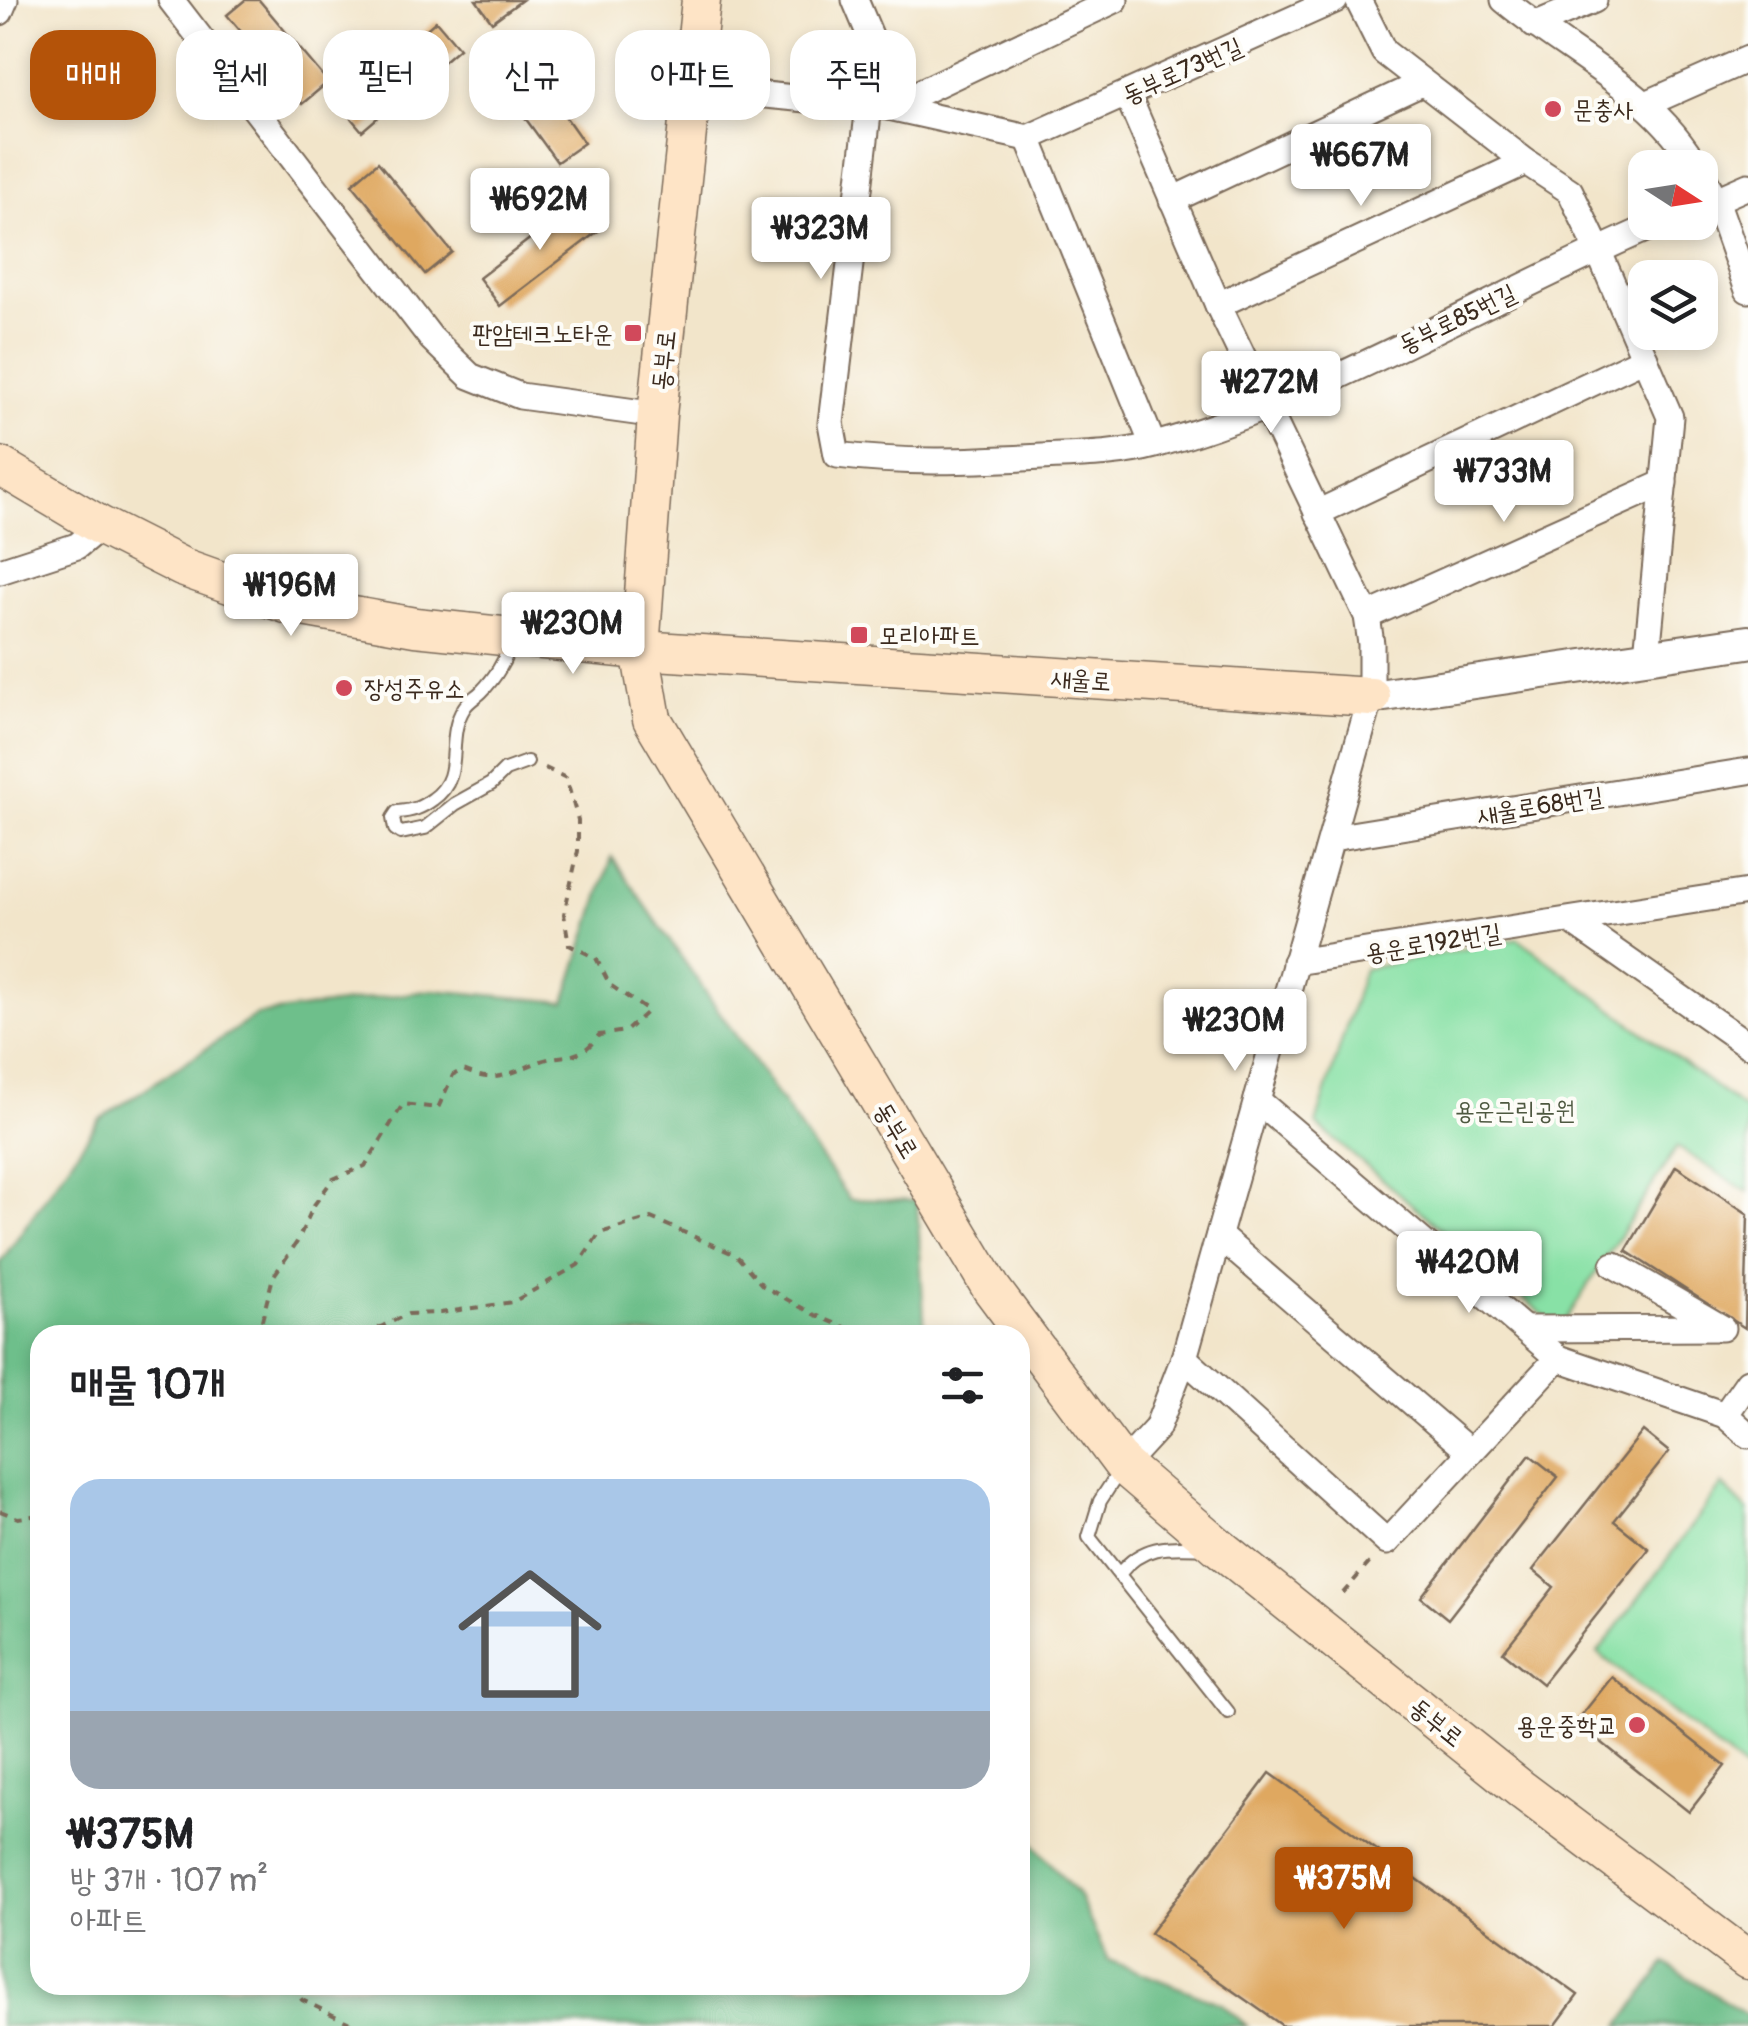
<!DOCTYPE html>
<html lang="ko">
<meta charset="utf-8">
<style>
:root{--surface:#fff;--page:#f6f6f6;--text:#202124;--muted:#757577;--accent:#b45309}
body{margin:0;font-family:Pangolin,"Poor Story",sans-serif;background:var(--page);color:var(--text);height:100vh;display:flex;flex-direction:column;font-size:38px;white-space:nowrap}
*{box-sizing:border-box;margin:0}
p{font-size:32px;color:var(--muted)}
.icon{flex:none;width:55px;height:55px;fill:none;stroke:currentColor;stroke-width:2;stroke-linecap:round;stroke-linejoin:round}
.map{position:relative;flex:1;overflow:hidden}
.details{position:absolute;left:30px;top:1325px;width:1000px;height:670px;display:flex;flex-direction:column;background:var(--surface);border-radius:30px;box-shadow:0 5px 15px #0003}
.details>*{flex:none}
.top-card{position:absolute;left:30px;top:30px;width:1000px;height:90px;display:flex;gap:20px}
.needle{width:65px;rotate:102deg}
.controls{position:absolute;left:1628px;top:150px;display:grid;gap:20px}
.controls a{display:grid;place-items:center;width:90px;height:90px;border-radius:20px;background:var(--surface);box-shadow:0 5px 15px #0003;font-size:50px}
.price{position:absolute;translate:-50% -85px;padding:0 22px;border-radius:10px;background:#fff;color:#222;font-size:32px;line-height:65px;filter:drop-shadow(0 2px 5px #0008)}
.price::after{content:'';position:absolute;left:50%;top:60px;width:30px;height:22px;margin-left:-15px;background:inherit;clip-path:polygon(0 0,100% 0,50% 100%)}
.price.current{background:var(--accent);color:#fff}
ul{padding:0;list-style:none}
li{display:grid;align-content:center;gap:20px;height:530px;padding:0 40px}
li span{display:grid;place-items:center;height:310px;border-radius:30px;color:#555}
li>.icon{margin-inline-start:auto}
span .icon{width:180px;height:180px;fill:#fffc;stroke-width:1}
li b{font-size:42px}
h2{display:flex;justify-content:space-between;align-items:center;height:120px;padding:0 40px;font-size:42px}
.pill{padding:0 35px;border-radius:30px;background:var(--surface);box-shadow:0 5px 15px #0003;font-size:35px;line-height:90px}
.pill.current{background:var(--accent);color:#fff}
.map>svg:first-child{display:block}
.green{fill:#88e1a6;stroke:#628662;stroke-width:2.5}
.forest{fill:#6ebf8b;stroke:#547454;stroke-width:2.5}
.building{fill:#dfa861}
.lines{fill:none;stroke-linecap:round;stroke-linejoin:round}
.service-casing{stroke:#7b6b5a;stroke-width:16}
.minor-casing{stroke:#7b6b5a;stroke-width:29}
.tertiary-casing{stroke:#7b6b5a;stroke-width:36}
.secondary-casing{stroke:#7b6b5a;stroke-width:41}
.path{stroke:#7b6b5a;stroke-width:4;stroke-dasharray:8 8;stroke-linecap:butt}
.service{stroke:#fff;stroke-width:12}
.minor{stroke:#fff;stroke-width:25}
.tertiary{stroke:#fff;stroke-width:32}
.secondary{stroke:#fee4c6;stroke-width:38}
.poi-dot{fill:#d1495b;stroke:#fdfcf7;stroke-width:4}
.labels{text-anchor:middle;stroke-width:8;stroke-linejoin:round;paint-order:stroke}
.street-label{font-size:25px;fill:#3b2a1e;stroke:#fdfcf7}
.poi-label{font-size:25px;fill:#3b2a1e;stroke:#fdfcf7;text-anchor:start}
.park-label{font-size:25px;fill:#4e5840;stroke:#fdfcf7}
</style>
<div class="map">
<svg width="1748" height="2026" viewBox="0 0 1748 2026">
<rect width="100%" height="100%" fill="#fdfcf7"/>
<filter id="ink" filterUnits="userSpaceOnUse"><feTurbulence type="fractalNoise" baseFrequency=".01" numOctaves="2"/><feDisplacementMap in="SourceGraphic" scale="20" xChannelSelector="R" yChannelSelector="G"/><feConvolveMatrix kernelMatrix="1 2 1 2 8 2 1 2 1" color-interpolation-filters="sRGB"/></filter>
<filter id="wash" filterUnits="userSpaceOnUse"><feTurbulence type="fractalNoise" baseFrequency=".0048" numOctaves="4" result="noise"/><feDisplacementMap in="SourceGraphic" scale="40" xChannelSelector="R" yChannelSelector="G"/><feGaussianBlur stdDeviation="2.25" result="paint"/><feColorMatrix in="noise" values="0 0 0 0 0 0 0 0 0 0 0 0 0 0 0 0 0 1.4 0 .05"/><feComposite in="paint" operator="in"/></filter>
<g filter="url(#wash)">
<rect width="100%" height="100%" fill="#f2e5ca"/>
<g class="green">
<path d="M1518 938 1748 1112V1192L1677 1147 1560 1329 1316 1124 1364 969Z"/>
<path d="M1722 1485 1748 1511V1773L1598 1653Z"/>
</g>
<g class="forest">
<path d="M612 857 849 1199 917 1201 925 1335H40V1985H1020V1829L1078 1895 1108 1960 1222 2004 1247 2026H0V1263L100 1119 257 1015 433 990 565 1002Z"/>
<path d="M1665 1963 1748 2016V2026H1620Z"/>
</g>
<g id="blocks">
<g class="building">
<path d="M245 0H259L328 82 302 104 227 15Z"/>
<path d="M476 0H522L492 22Z"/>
<path d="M436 21 459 48 362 131 339 104Z"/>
<path d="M517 48 584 143 557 162 489 68Z"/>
<path d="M378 162 452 252 425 274 352 184Z"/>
<path d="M580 200 602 228 500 306 479 278Z"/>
<path d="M1676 1166 1748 1214 1745 1328 1626 1251Z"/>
<path d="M1643 1431 1669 1452 1614 1521 1649 1549 1542 1684 1503 1652 1554 1587 1533 1570Z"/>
<path d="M1530 1455 1558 1477 1448 1619 1421 1597Z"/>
<path d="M1612 1677 1725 1766 1689 1812 1576 1722Z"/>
<path d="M1270 1773 1578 1995 1555 2026H1283L1150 1933Z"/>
</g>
</g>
</g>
<g filter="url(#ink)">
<use href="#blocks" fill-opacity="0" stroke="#7b6b5a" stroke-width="2.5"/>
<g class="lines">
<g class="service-casing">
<g id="service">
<path d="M512 639C506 660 497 676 481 692 476 697 468 701 464 708 444 739 466 776 433 799 421 808 412 811 397 812L393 818 395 829 401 833 425 828 455 804 491 784 505 770 527 762"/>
<path d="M1122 1467 1100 1501 1089 1537 1228 1712"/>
<path d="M1120 1573C1145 1542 1172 1547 1208 1548"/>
</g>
</g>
<g class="minor-casing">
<g id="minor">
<path d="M171 0 431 338 470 376 520 396 657 415"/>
<path d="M855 0 885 71"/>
<path d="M1358 0 1384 52 1526 162 1570 191 1598 250 1670 417 1647 655"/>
<path d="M1504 0C1569 55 1655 92 1697 168"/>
<path d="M0 12 5 0"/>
<path d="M1534 25 1594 0"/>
<path d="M692 88 889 107 1028 138 1335 0"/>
<path d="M1646 104 1748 59"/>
<path d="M869 106 831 423 837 455C905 464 974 461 1042 457 1080 455 1119 455 1155 445 1333 395 1492 294 1662 222"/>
<path d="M889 107 1115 0"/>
<path d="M1028 138 1153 445"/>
<path d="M1700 172 1716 200 1748 290"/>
<path d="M1172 200 1422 83"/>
<path d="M1700 207 1748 186"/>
<path d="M1218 305 1526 162"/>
<path d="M1317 513 1645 358"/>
<path d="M0 571 77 546 101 526"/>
<path d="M1367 616 1664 483"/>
<path d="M1332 838 1748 771"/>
<path d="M1571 921 1748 1045"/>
<path d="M1295 962 1748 892"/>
<path d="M1257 1100 1558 1358 1725 1415 1748 1435"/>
<path d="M1219 1236 1470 1452"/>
<path d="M1526 1329 1722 1328 1614 1265"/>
<path d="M1184 1358 1387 1542 1558 1358"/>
<path d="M1725 1415 1748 1382"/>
<path d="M1123 1465 1157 1428 1184 1358 1371 697V644L1367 616 1218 305 1127 94"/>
</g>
</g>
<g class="tertiary-casing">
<path id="tertiary" d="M1371 697 1748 642"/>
</g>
<g class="secondary-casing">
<g id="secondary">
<path d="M701 0 657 415 640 650 652 719 991 1288 1123 1465 1220 1548 1522 1790 1748 1960"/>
<path d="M0 466 101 526 182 567 286 604 415 627 640 650 1371 697"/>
</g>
</g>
<g class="path">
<path d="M255 1335 260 1328 273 1277 297 1242 314 1205 333 1179 365 1166 403 1104 438 1108 453 1075 463 1070C470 1072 479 1077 486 1077 505 1079 524 1067 541 1061 567 1052 578 1063 599 1035L626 1031 648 1011 610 985 596 958 569 945 564 914 578 851V820L566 778 541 766"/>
<path d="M364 1335 408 1314 440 1313 513 1302 578 1265 600 1233 651 1218 736 1255 763 1286 813 1314 863 1335"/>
<path d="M0 1511 18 1518 40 1515"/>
<path d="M1343 1593 1371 1561"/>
<path d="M292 1985 302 2000 356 2026"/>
</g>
<use href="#service" class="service"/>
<use href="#minor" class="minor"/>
<use href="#tertiary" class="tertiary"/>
<use href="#secondary" class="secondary"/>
</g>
</g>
<g class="poi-dot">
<circle cx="1553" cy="109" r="10"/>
<rect x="623" y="323" width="20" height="20" rx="5"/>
<rect x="849" y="625" width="20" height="20" rx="5"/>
<circle cx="344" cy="688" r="10"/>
<circle cx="1637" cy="1725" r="10"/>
</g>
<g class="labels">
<g class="street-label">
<text transform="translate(1182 70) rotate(-24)" y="9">동부로73번길</text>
<text transform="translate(1457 318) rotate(-26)" y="9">동부로85번길</text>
<text transform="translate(663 360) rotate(-84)" y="9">동부로</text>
<text transform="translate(1081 679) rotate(4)" y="9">새울로</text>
<text transform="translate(1540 805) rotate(-9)" y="9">새울로68번길</text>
<text transform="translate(1433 942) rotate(-9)" y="9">용운로192번길</text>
<text transform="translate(897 1130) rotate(59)" y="9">동부로</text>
<text transform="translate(1437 1722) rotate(39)" y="9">동부로</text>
</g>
<g class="poi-label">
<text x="1573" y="118">문충사</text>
<text x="613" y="342" text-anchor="end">판암테크노타운</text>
<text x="879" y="644">모리아파트</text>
<text x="364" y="697">장성주유소</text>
<text x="1617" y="1734" text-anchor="end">용운중학교</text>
</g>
<g class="park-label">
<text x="1515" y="1119">용운근린공원</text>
</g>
</g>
</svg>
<div class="controls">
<a><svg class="needle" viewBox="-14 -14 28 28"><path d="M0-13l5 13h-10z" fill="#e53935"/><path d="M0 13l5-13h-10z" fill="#757577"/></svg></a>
<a><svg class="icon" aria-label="layers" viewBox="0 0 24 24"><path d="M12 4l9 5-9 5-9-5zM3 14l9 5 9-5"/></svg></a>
</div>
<b class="price" style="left:1361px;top:209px">₩667M</b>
<b class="price" style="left:540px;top:253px">₩692M</b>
<b class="price" style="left:821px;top:282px">₩323M</b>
<b class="price" style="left:1271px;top:436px">₩272M</b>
<b class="price" style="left:1504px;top:525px">₩733M</b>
<b class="price" style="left:291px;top:639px">₩196M</b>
<b class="price" style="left:573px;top:677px">₩230M</b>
<b class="price" style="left:1235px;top:1074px">₩230M</b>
<b class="price" style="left:1469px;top:1316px">₩420M</b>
<b class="price current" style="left:1344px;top:1932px">₩375M</b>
<div class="top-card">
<a class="pill current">매매</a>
<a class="pill">월세</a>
<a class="pill">필터</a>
<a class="pill">신규</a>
<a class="pill">아파트</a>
<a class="pill">주택</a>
</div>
<section class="details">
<h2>매물 10개<svg class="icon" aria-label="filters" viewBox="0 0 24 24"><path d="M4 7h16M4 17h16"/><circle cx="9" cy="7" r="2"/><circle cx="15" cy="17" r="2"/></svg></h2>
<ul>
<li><span style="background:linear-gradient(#a9c7e8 75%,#9aa5b1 0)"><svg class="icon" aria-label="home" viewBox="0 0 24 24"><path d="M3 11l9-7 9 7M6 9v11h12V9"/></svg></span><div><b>₩375M</b><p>방 3개 · 107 m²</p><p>아파트</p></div></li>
</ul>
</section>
</div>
